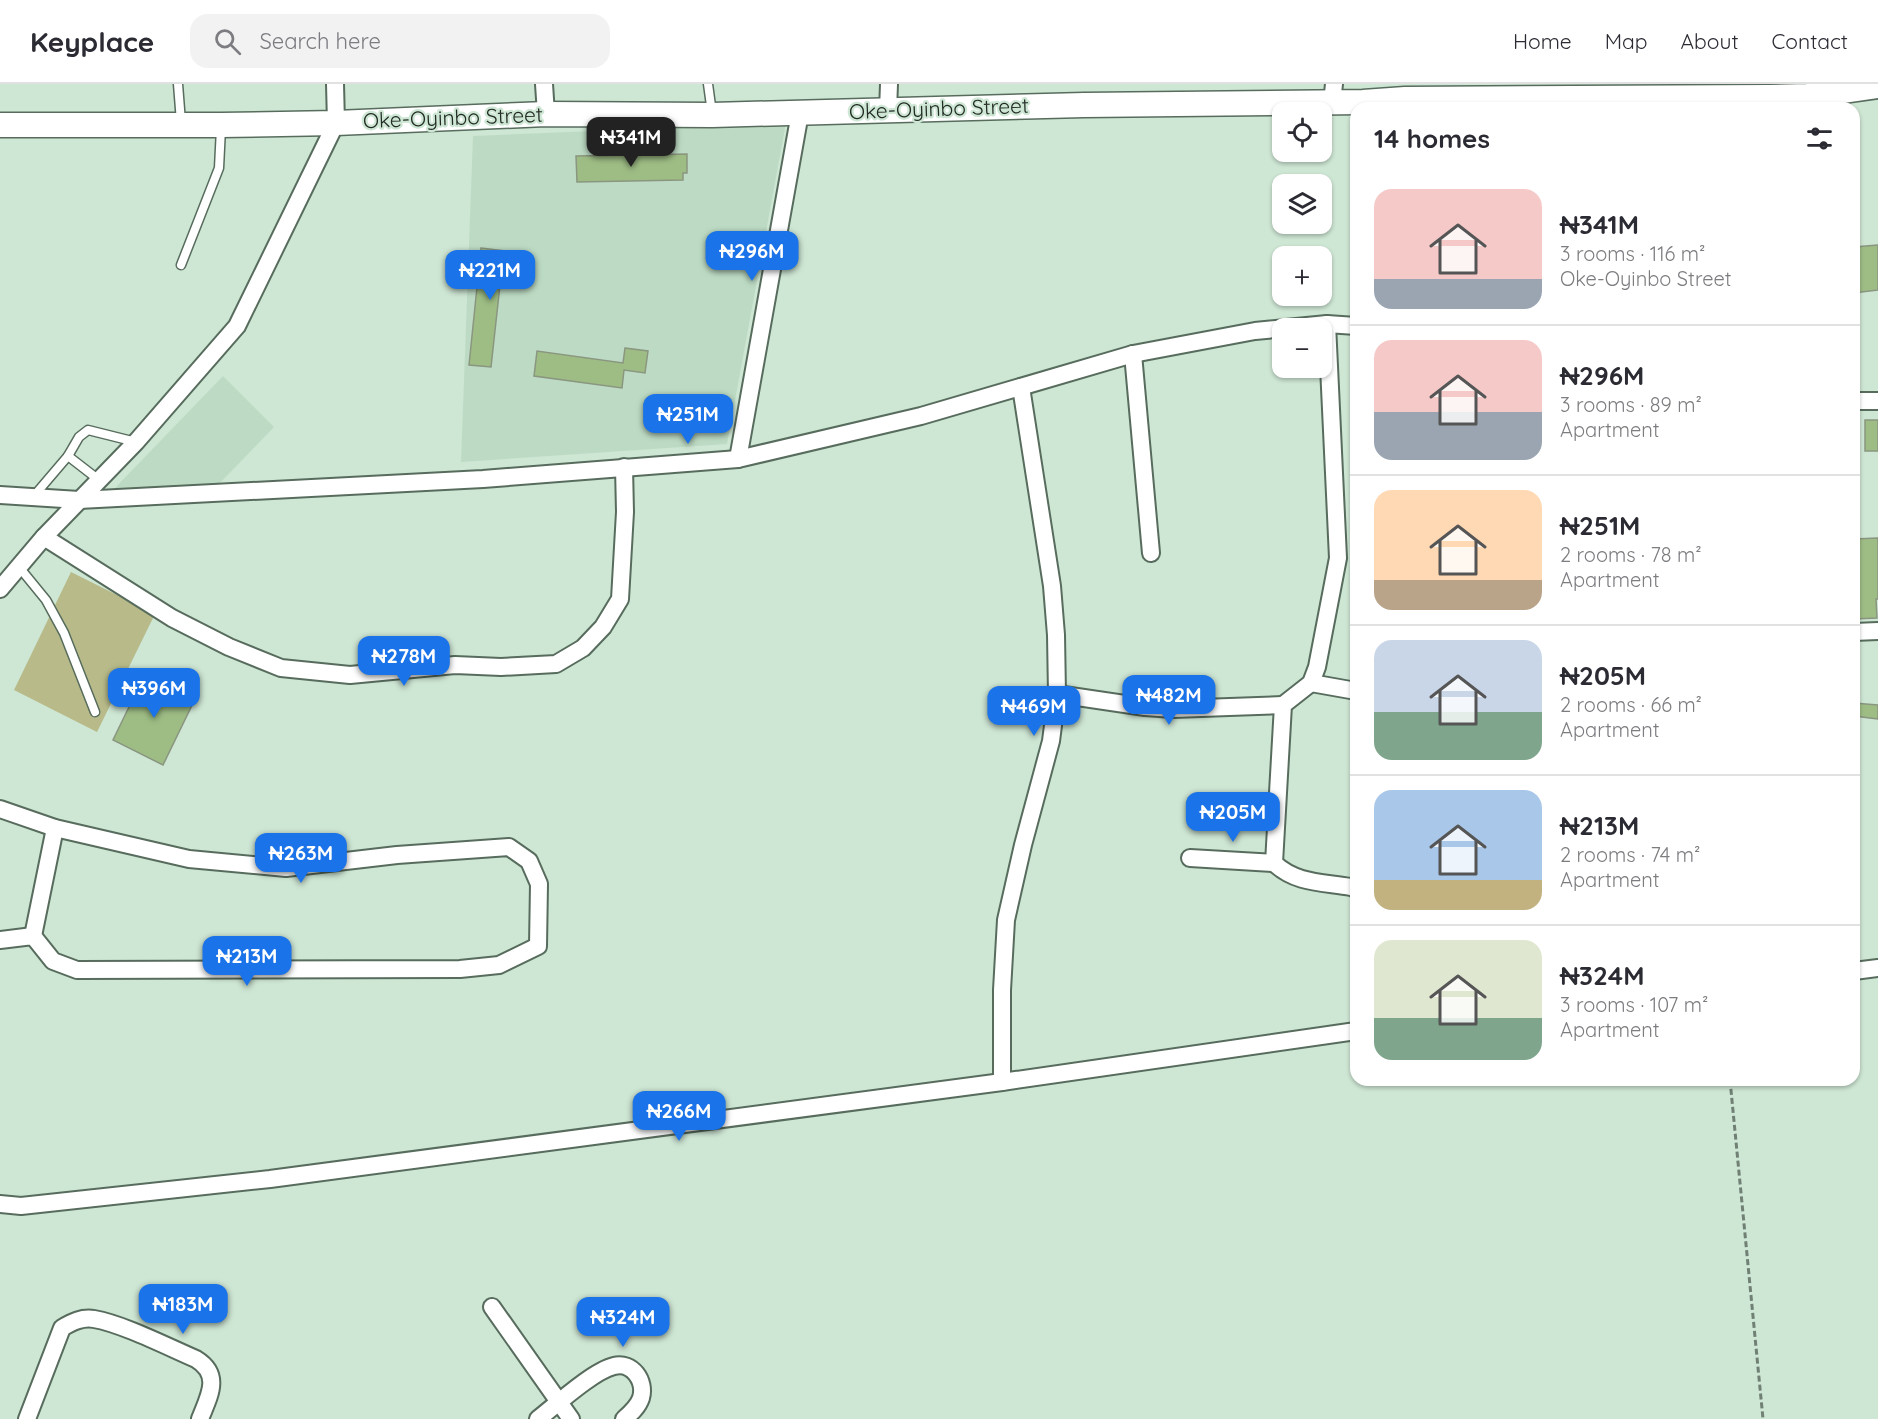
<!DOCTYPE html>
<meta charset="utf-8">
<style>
:root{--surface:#fff;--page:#f2f2f3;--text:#2b2b33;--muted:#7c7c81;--line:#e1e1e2;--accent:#1a73e8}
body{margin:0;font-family:Quicksand,sans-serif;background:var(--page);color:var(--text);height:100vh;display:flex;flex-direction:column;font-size:22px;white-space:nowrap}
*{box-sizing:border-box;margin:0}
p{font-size:20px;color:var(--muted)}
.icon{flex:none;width:33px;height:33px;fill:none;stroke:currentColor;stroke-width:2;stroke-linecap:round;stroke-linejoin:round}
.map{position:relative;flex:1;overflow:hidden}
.details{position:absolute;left:1350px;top:18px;width:510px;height:984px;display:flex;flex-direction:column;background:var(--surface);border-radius:18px;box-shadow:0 2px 4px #0004}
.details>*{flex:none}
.fabs{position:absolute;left:1272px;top:18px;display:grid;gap:12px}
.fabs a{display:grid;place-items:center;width:60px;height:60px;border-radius:12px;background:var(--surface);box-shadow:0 2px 4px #0004;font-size:30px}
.price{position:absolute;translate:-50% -51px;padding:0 14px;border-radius:12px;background:var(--accent);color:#fff;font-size:20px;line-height:39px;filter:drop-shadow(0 2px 3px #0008)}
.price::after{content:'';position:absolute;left:50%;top:36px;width:18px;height:14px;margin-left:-9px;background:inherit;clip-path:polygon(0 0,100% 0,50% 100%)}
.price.active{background:#222;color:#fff}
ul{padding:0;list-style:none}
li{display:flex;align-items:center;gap:18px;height:150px;padding:0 24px}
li+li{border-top:2px solid var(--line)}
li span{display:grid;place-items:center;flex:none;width:168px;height:120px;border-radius:18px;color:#555}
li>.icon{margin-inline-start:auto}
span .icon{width:72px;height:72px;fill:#fffc;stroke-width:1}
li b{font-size:26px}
h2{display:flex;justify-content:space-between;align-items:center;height:72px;padding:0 24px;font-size:26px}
header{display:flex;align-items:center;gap:36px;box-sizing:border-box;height:84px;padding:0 30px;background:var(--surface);border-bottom:2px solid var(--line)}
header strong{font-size:28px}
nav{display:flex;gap:33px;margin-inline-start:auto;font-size:21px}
.search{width:420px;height:54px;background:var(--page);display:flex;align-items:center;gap:15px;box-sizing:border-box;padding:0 21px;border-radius:18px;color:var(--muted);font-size:22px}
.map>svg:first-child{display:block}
.built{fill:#bddbc4}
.green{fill:#b8bb89}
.building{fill:#9ebd85;stroke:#8a9680;stroke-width:1.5}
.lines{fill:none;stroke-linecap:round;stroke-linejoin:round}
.lane-casing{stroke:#576c5d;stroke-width:11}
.street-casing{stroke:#576c5d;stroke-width:20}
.secondary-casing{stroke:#576c5d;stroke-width:27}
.path{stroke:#708074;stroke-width:3;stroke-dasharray:6 3;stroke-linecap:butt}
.lane{stroke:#fff;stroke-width:8}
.street{stroke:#fff;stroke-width:16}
.secondary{stroke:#fff;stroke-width:24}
.labels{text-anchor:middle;stroke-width:4.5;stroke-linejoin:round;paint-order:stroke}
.street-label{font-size:21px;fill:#212a23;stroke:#cee6d4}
</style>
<header>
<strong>Keyplace</strong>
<div class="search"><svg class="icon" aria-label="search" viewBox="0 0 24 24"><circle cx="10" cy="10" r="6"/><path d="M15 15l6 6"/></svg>Search here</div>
<nav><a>Home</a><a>Map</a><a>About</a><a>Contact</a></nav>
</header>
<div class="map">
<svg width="1878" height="1335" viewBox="0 0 1878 1335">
<rect width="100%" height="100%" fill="#cee6d4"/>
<g class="built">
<path d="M786 39 727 360 461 378 473 52Z"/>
<path d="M223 292 274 343 218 401 116 409 114 405Z"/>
</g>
<path class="green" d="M71 488 155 530 97 648 14 606Z"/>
<g class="building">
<path d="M687 70V89H683V96L577 98 576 72Z"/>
<path d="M1878 161V206L1854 209V163Z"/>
<path d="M481 164 523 169 520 194 501 192 491 283 469 281Z"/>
<path d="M625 264 648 267 645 289 624 286 622 304 534 292 537 267 623 279Z"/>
<rect x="1865" y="336" width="13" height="31"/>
<path d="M1878 454V515H1876L1877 534 1854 535V455Z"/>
<path d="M145 590 195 615 163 681 113 656Z"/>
<path d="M1854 619 1878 621V635L1854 632Z"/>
</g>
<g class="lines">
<g class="lane-casing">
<g id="lane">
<path d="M178 0 181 38"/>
<path d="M708 0 712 29"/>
<path d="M181 181 219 84 221 44"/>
<path d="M68 372 99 396"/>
<path d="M33 413 68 372 79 353 88 346 136 358"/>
<path d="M19 483 46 516 64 549 95 628"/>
</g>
</g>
<g class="street-casing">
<g id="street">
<path d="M544 0 546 30"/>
<path d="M1332 19 1334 0"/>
<path d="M888 27 889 0"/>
<path d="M1327 240 1338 474 1317 583 1311 599 1283 621 1274 779C1296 800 1323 798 1351 803L1356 805"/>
<path d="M1133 270 1151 469"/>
<path d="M1854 317H1878"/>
<path d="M738 375 800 29"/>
<path d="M0 411 79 416 483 395 738 375 921 332 1133 270 1255 247 1327 240 1356 242"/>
<path d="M44 453 172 534 229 563 281 584 350 591 455 581 501 583 556 580 583 564 603 543 620 515 625 428 624 383"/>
<path d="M0 505 44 453 136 358 237 242 336 39 335 0"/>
<path d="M1854 548 1878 547"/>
<path d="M1311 599 1356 607"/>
<path d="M1057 610 1145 623 1173 625 1283 621"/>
<path d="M0 725 55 744 189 775 286 784 397 771 509 763 529 777 539 800 538 862 499 881 460 885 77 886 53 877 33 852 0 856"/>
<path d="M1190 774 1274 779"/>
<path d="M33 852 55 744"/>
<path d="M1854 887 1878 884"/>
<path d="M1002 998V906L1006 836 1023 761 1051 657 1057 610 1056 551 1052 502 1021 303"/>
<path d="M0 1120 21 1122 270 1095 1002 998 1356 947"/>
<path d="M492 1223 571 1335"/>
<path d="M27 1335 62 1244C72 1238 82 1233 94 1235 123 1240 168 1263 196 1275 222 1291 209 1312 200 1335"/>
<path d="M538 1335C556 1321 593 1287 614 1282 632 1277 646 1297 641 1314 638 1323 631 1329 624 1335"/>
</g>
</g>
<g class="secondary-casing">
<path id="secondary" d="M0 41H221L336 39 546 30 712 31 1084 21 1363 18 1405 15 1770 13 1808 12 1878 2"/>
</g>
<path class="path" d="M1730 996 1763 1335"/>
<use href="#lane" class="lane"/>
<use href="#street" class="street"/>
<use href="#secondary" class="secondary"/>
</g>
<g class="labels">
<g class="street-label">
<text transform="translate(939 25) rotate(-2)" y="7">Oke-Oyinbo Street</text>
<text transform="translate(453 34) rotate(-2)" y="7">Oke-Oyinbo Street</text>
</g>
</g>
</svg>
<div class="fabs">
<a><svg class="icon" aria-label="locate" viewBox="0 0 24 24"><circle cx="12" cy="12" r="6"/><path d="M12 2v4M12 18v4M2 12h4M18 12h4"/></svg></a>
<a><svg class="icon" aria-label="layers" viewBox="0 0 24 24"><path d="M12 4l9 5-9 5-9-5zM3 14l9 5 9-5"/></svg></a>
<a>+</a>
<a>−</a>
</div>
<b class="price active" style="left:631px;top:84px">₦341M</b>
<b class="price" style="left:752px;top:198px">₦296M</b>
<b class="price" style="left:490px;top:217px">₦221M</b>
<b class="price" style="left:688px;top:361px">₦251M</b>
<b class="price" style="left:404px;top:603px">₦278M</b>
<b class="price" style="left:154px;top:635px">₦396M</b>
<b class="price" style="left:1169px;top:642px">₦482M</b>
<b class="price" style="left:1034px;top:653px">₦469M</b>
<b class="price" style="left:1233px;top:759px">₦205M</b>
<b class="price" style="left:301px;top:800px">₦263M</b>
<b class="price" style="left:247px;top:903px">₦213M</b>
<b class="price" style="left:679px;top:1058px">₦266M</b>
<b class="price" style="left:183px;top:1251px">₦183M</b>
<b class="price" style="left:623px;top:1264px">₦324M</b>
<section class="details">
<h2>14 homes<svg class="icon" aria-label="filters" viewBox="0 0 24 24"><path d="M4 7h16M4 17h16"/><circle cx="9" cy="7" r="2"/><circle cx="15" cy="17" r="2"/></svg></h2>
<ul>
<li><span style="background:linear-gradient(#f6c9c9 75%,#9aa5b1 0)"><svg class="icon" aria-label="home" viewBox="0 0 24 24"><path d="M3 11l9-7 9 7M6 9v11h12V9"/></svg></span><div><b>₦341M</b><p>3 rooms · 116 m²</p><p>Oke-Oyinbo Street</p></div></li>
<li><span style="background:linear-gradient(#f6c9c9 60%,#9aa5b1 0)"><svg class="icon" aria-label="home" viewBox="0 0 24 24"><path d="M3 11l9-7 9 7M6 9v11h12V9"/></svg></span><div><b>₦296M</b><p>3 rooms · 89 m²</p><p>Apartment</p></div></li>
<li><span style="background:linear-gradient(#ffd9b3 75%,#b9a48a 0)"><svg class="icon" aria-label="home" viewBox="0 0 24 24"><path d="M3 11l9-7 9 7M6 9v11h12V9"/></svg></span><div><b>₦251M</b><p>2 rooms · 78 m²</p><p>Apartment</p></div></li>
<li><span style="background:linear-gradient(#c9d6e8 60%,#7fa58c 0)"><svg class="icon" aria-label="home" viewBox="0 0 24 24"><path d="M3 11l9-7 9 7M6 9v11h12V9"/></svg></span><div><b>₦205M</b><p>2 rooms · 66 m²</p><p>Apartment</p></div></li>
<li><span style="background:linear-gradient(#a9c7e8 75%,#c2b280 0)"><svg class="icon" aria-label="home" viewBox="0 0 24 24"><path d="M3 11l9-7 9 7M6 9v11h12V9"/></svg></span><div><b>₦213M</b><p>2 rooms · 74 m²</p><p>Apartment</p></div></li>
<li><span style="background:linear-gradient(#dfe7d0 65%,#7fa58c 0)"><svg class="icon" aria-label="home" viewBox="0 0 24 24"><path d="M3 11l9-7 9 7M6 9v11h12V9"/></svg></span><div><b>₦324M</b><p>3 rooms · 107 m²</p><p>Apartment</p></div></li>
</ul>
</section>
</div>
